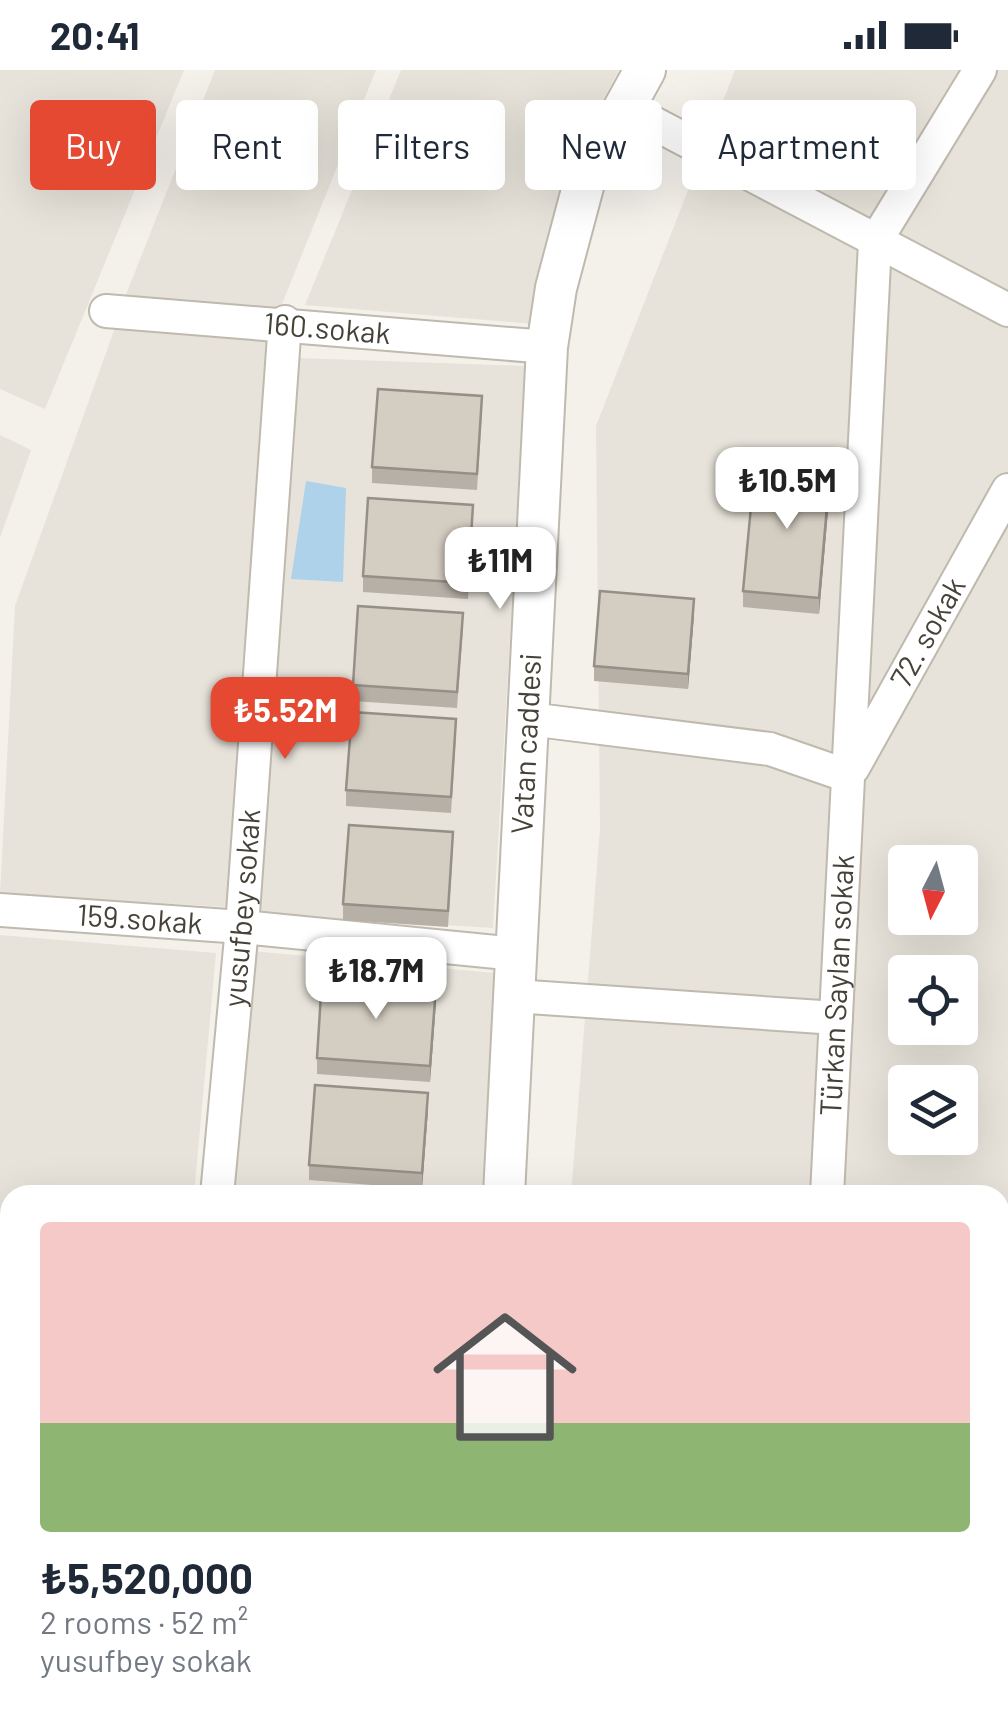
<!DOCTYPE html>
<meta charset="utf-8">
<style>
:root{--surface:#fff;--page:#f6f6f7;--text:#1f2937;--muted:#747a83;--line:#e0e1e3;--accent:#e54931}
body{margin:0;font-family:Barlow,sans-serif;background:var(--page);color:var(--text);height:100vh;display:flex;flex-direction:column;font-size:38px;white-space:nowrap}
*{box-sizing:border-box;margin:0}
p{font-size:32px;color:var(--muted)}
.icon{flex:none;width:55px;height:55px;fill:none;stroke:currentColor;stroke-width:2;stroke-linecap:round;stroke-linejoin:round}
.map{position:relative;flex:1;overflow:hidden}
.sheet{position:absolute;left:0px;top:1115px;width:1010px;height:550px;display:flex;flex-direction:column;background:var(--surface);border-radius:30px 30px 0 0;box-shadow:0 10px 40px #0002}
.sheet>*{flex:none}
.guide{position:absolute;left:30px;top:30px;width:950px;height:90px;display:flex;gap:20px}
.needle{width:65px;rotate:186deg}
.fabs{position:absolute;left:888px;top:775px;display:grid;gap:20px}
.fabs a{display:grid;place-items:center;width:90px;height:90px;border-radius:10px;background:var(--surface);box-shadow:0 10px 40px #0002;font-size:50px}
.price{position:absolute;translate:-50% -85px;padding:0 22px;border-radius:20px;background:#fff;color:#222;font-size:32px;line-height:65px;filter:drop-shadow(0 2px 5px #0008)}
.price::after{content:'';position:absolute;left:50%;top:60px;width:30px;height:22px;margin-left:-15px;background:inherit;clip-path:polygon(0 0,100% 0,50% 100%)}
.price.on{background:var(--accent);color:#fff}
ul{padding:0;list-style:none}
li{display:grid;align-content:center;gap:20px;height:530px;padding:0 40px}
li+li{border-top:2px solid var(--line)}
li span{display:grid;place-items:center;height:310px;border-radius:10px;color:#555}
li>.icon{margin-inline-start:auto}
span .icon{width:180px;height:180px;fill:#fffc;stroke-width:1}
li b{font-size:42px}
.tag{padding:0 35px;border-radius:10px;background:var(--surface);box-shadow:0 10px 40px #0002;font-size:35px;line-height:90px}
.tag.on{background:var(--accent);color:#fff}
.status{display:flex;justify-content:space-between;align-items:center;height:70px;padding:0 50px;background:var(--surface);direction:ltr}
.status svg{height:28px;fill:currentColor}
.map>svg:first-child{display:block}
.residential{fill:#e7e3da;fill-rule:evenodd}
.water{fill:#aed2ea}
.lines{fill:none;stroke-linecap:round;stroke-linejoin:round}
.minor-casing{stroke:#bfb9ae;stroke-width:36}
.tertiary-casing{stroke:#bfb9ae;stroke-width:44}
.minor{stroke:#fff;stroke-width:32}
.tertiary{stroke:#fff;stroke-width:40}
.wall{fill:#b6b0a6}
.shaded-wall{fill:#949087}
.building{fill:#d4cdc1;stroke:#949087;stroke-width:2.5}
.labels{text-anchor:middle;stroke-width:10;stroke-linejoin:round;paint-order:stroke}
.street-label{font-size:30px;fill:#474239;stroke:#fff}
</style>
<div class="status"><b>20:41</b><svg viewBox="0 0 49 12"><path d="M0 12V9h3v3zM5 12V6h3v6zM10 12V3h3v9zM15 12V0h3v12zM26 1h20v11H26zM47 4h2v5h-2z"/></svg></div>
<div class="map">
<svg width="1008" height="1665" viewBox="0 0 1008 1665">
<rect width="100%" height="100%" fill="#f4f1eb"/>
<g class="residential">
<path d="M0 0H184L45 339 0 319Z"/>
<path d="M215 0H376L278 244 123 232Z"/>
<path d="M401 0H619L587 59 534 254 305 235Z"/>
<path d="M735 0H1008V1665H528L529 1655H1000V1125H571L600 758 596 356ZM905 792H960V848H905ZM905 902H960V958H905ZM905 1012H960V1068H905Z"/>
<path d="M115 258 270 269 227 837 0 824 15 536Z"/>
<path d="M299 288 526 296 493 858 260 844Z"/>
<path d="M0 365 31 380 0 468Z"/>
<path d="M0 865 216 883 194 1125H10V1486L0 1484Z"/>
<path d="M252 881 495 903 483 1125H235Z"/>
<path d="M0 1526 10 1528V1655H154V1665H0Z"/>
<path d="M190 1655H452L451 1665H190Z"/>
</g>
<g class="water">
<path d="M306 411 346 418 343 512 291 509Z"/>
<path d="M1008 1526V1665H918L924 1655H1000V1538Z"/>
</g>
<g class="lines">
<g class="minor-casing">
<g id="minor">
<path d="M623 37 1008 240"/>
<path id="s1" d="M106 241 547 277"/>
<path d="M529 649 770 679 848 706"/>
<path id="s2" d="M853 698 1008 420"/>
<path id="s3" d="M0 840 242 857 517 884"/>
<path d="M514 926 836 948"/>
<path id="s4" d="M217 1125 242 857 285 252"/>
<path id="s5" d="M827 1125 875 172 980 0"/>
<path d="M0 1510 10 1511"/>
<path d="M171 1665 172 1655"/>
<path d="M801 1665 802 1655"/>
</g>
</g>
<g class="tertiary-casing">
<g id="tertiary">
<path id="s6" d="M504 1125 547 277 556 218 585 109 645 0"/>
<path d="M469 1665V1655"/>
</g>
</g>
<use href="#minor" class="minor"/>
<use href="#tertiary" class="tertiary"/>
</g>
<g class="wall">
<path d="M482 342 477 420 372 413V397Z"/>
<path d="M830 418 819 544 743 537V521Z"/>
<path d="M473 451 468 529 363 522V506Z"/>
<path d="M694 545 688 619 594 611V596Z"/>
<path d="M463 559 457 638 353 631V615Z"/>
<path d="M456 665 451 743 346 736V720Z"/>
<path d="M453 778 448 857 343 850V834Z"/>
<path d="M436 932 430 1012 317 1004V988Z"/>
<path d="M428 1039 422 1119 309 1110V1095Z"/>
</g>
<g class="shaded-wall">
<path d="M830 402V418L819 544V528Z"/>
<path d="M694 529V545L688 619V604Z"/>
<path d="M436 916V932L430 1012V996Z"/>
<path d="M428 1023V1039L422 1119V1103Z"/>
</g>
<g class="building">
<path d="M378 319 482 326 477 404 372 397Z"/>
<path d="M755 395 830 402 819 528 743 521Z"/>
<path d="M368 428 473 435 468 513 363 506Z"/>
<path d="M600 521 694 529 688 604 594 596Z"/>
<path d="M358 536 463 543 457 622 353 615Z"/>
<path d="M352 642 456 649 451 727 346 720Z"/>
<path d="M349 755 453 762 448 841 343 834Z"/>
<path d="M322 908 436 916 430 996 317 988Z"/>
<path d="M315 1015 428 1023 422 1103 309 1095Z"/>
<path d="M312 1117 424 1125H312Z"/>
<path d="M217 1655H296V1665H216Z"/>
<path d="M343 1655H422L421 1665H342Z"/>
</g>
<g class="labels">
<g class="street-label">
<text dy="10" stroke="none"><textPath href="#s1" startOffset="222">160.sokak</textPath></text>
<text dy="10" stroke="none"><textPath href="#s2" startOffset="155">72. sokak</textPath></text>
<text dy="10" stroke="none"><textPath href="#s6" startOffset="452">Vatan caddesi</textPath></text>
<text dy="10" stroke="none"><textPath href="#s4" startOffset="288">yusufbey sokak</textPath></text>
<text dy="10" stroke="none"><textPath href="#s3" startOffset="140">159.sokak</textPath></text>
<text dy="10" stroke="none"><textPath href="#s5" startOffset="210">Türkan Saylan sokak</textPath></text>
</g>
</g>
</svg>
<div class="fabs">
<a><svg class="needle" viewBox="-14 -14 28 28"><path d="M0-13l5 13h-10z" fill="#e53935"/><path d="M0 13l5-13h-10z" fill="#747a83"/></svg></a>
<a><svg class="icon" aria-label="locate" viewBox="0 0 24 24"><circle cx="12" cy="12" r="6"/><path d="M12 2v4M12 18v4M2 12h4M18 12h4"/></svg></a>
<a><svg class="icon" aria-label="layers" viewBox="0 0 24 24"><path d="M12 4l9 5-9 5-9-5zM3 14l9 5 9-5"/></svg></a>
</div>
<b class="price" style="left:787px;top:462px">₺10.5M</b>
<b class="price" style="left:500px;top:542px">₺11M</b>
<b class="price on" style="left:285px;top:692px">₺5.52M</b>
<b class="price" style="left:376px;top:952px">₺18.7M</b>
<div class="guide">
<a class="tag on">Buy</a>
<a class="tag">Rent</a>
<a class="tag">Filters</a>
<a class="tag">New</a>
<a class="tag">Apartment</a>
</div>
<section class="sheet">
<ul>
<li><span style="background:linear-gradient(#f6c9c9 65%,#8fb573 0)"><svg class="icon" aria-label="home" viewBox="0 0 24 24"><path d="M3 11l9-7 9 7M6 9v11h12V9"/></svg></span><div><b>₺5,520,000</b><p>2 rooms · 52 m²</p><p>yusufbey sokak</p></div></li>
</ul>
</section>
</div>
